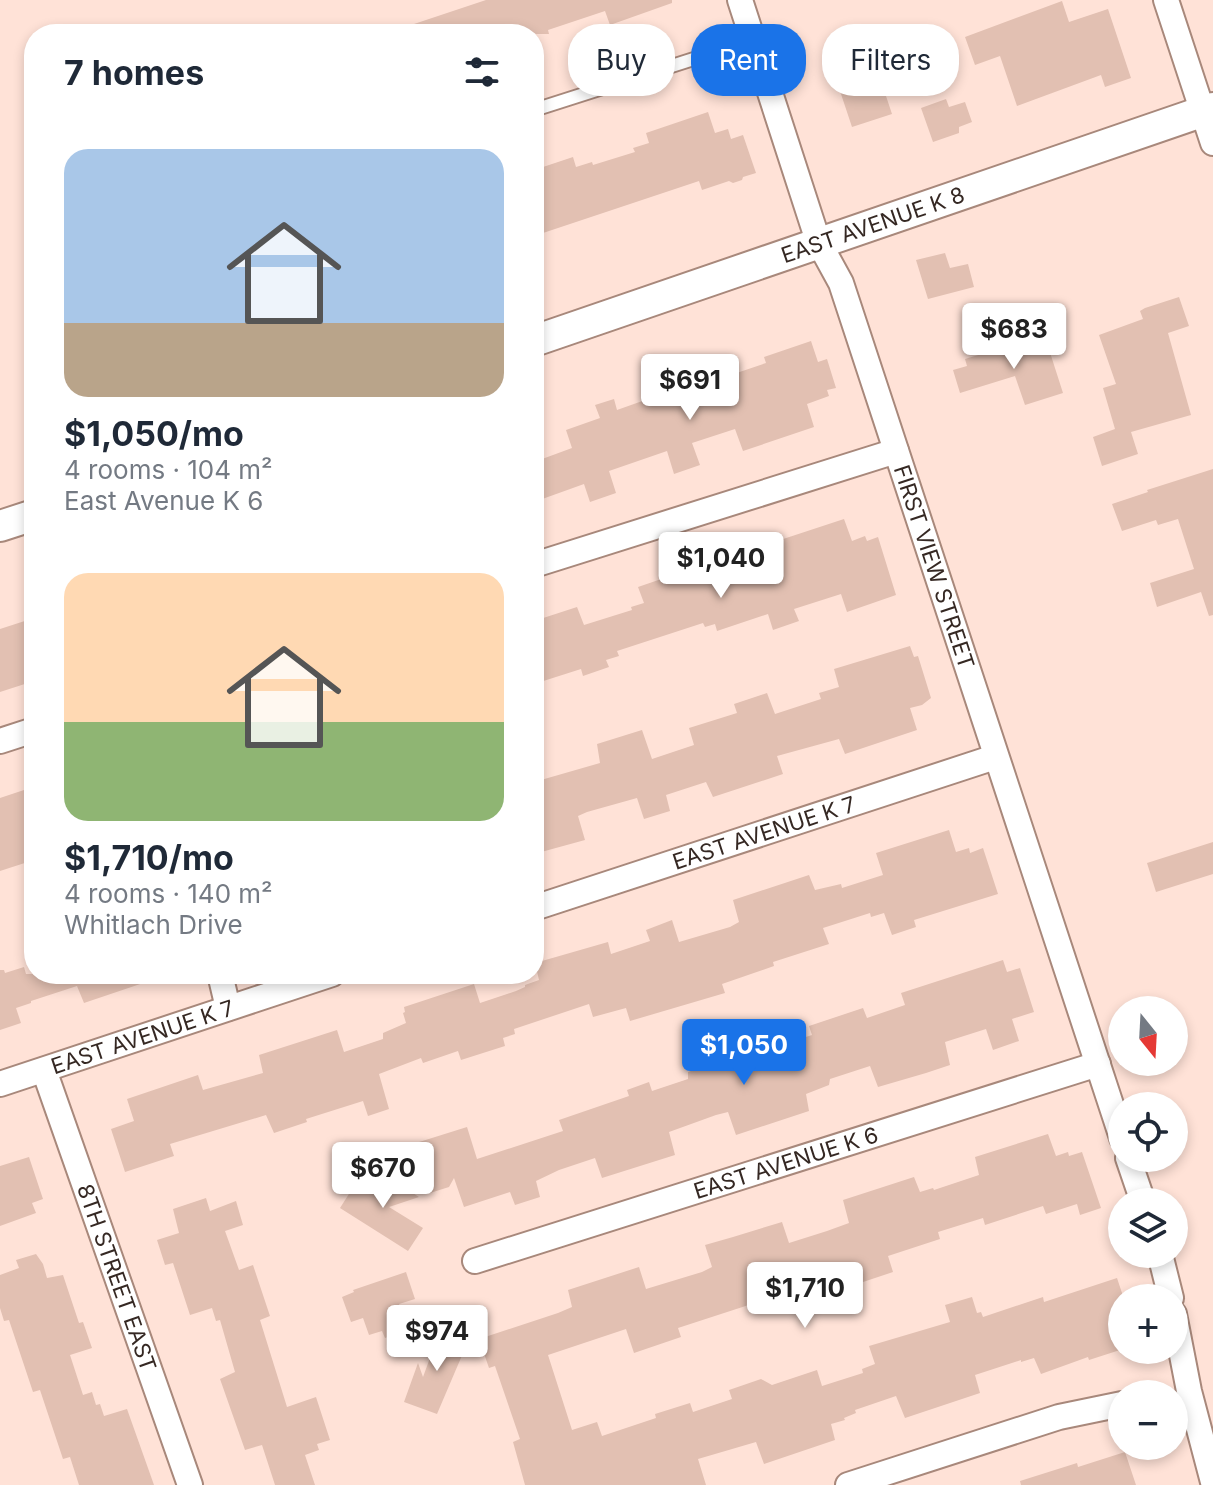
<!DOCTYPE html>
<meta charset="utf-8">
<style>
:root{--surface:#fff;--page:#f2f2f3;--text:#1f2937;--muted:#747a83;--accent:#1a73e8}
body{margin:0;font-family:Inter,sans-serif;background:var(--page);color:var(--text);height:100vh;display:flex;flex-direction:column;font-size:30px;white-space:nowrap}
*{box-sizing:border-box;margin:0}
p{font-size:26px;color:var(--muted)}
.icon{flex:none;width:44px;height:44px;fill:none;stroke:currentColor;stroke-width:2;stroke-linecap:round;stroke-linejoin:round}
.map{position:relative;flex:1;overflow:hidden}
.drawer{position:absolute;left:24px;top:24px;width:520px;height:960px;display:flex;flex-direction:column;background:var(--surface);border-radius:32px;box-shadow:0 4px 12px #0003}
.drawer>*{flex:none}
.banner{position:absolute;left:568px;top:24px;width:524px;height:72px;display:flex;gap:16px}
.needle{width:52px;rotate:162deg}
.fabs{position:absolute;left:1108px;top:996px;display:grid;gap:16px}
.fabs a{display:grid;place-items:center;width:80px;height:80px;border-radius:50%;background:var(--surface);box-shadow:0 4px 12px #0003;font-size:40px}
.price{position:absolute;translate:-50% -68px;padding:0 18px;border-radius:8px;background:#fff;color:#222;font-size:26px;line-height:52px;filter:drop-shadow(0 2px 4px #0008)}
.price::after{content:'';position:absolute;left:50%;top:48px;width:24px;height:18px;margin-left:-12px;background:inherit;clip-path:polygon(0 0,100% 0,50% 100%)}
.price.selected{background:var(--accent);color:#fff}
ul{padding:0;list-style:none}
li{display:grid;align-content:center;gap:16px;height:424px;padding:0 40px}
li span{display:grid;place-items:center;height:248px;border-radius:24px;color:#555}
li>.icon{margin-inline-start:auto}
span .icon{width:144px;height:144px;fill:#fffc;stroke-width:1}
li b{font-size:34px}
h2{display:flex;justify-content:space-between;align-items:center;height:96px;padding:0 40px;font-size:34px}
.chip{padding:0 28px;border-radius:32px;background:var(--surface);box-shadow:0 4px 12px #0003;font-size:28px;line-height:72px}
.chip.selected{background:var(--accent);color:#fff}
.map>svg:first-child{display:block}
.building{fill:#e2c0b2}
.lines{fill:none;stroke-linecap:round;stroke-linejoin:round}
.service-casing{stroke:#a8887b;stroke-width:16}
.minor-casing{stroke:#a8887b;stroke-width:28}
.tertiary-casing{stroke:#a8887b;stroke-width:34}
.service{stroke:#fff;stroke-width:12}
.minor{stroke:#fff;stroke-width:24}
.tertiary{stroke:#fff;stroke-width:30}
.labels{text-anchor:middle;stroke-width:6;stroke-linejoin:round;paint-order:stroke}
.street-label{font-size:22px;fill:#352823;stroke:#fcf5f2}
</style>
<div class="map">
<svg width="1213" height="1485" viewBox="0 0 1213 1485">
<rect width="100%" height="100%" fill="#ffe2d7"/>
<g class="building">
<path d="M486 0H672V3L610 25 605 11 548 30 549 34H396V30Z"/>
<path d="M1062 1 1069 22 1108 9 1131 78 1105 87 1101 75 1017 106 1000 56 975 65 965 37Z"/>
<path d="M880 78 892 114 852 127 840 91Z"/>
<path d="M946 99 949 107 965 102 972 122 959 127V133L933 142 921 108Z"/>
<path d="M708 112 715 133 728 129 731 139 743 135 756 173 743 177 742 180 733 183 729 181 702 190 699 181 534 236V170L573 157 576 167 592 162 593 165 635 152 633 148 649 143 646 133Z"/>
<path d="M945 253 950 268 968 264 974 287 928 299 916 260Z"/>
<path d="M1179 297 1189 326 1168 333 1191 415 1131 432 1138 454 1102 466 1093 437 1115 429 1103 388 1116 384 1099 335 1143 319 1140 311 1145 308Z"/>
<path d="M1046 340 1063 393 1025 405 1015 376 960 393 953 370 967 366 965 359 1008 346 1010 349 1015 350Z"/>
<path d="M811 341 818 362 827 359 836 388 827 390 829 396 807 404 814 427 743 451 735 429 692 443 700 465 674 474 667 451 609 471 616 493 590 502 584 484 534 502V462L572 448 566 430 600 418 595 405 614 399 617 410 693 383 691 376 712 369 716 380 766 363 764 357Z"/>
<path d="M1213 469V615L1209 616 1201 592 1157 607 1150 583 1194 569 1178 519 1158 525 1156 520 1122 531 1112 504 1148 492 1147 490Z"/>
<path d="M844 519 852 541 865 536 867 541 878 537 896 595 847 612 841 594 794 609 799 621 773 630 768 614 717 631 715 624 705 627 703 623 617 651 619 656 606 660 609 667 583 676 581 669 534 684V621L577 607 584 625 632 610 631 607 644 603 638 587 711 562 719 585 778 567 771 543Z"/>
<path d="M34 618V681L0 692V629Z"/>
<path d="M910 646 914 657 918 656 931 698 922 705 910 708 917 730 845 754 839 739 777 756 783 774 713 797 706 782 666 795 670 811 644 819 637 798 587 812 578 816 585 840 534 854V782L600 763 597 744 642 730 652 759 694 745 689 728 737 713 734 704 767 693 775 714 821 699 819 693 839 687 834 669Z"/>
<path d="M30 788 34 800V860L0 871V798Z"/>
<path d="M949 830 956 852 969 848 970 853 983 848 998 894 914 920 916 927 892 935 884 913 871 917 870 913 823 928 829 944 773 962 774 966 722 984 725 993 630 1021 626 1008 593 1017 589 1004 514 1029 515 1034 503 1038 505 1046 461 1060 458 1051 423 1063 421 1058 379 1074 389 1109 368 1116 363 1101 306 1119 307 1122 274 1133 266 1115 170 1144 174 1156 125 1172 111 1129 134 1121 127 1099 198 1075 203 1090 263 1073 259 1055 337 1030 344 1052 383 1039V1033L406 1023 403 1013 405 1012 404 1007 474 984 480 1003 516 991 525 987V985L539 980 535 963 608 942 611 954 650 941 646 930 672 920 679 942 730 927 739 922 733 900 809 875 815 890 841 884 842 888 883 875 876 853Z"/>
<path d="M1213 842V874L1156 892 1147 863Z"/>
<path d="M1003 960 1007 972 1020 968 1034 1012 1012 1019 1019 1041 993 1050 986 1029 945 1042 950 1065 926 1073 878 1087 870 1066 830 1079 829 1085 806 1094 809 1111 736 1135 728 1112 716 1115 669 1132 675 1155 602 1178 595 1158 559 1170 536 1181 540 1197 515 1205 510 1192 464 1207 454 1178 449 1187 430 1193 416 1143 467 1127 477 1159 563 1131 559 1120 629 1096 627 1090 649 1082 652 1091 688 1079V1072L738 1054 740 1058 812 1035 809 1026 863 1008 867 1018 905 1005 901 993Z"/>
<path d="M24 967 26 974H158V978L84 1003 77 986 31 1001V1003L16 1008 21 1023 0 1030V970H4L5 973Z"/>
<path d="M1048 1134 1056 1156 1068 1152 1069 1156 1082 1152 1101 1208 1080 1215 1077 1204 1046 1214 1043 1206 985 1225 983 1218 938 1232 940 1239 888 1256 893 1272 857 1284 855 1277 779 1302 776 1296 678 1328 681 1337 634 1353 626 1329 548 1355 572 1430 597 1422 602 1436 656 1418 655 1414 690 1403 693 1412 732 1399 729 1390 761 1379 772 1385 817 1370 822 1386 863 1373 862 1369 875 1364 869 1346 950 1322 945 1305 972 1297 977 1313 981 1312 983 1317 1043 1297 1044 1302 1117 1278 1122 1293V1325L1113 1328 1120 1350 1089 1360 1088 1357 1041 1374 1034 1358 1021 1362V1360L975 1375 980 1393 905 1418 896 1396 855 1410 856 1413 844 1418 845 1420 831 1424 835 1440 764 1464 756 1442 698 1459 706 1485H525L513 1442 520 1439 495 1366 489 1368 479 1339 558 1313 572 1307 568 1290 639 1267 646 1289 702 1272 712 1267 705 1245 733 1237 782 1222 789 1243 827 1231 849 1223 843 1200 914 1177 920 1192 933 1188 934 1190 979 1175 975 1157Z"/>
<path d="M29 1157 43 1199 32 1203 36 1213 0 1226V1166Z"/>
<path d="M361 1175 379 1186 386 1176 419 1197 389 1207 423 1228 408 1251 340 1208Z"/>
<path d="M206 1198 210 1211 236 1201 243 1225 225 1231 239 1270 253 1265 270 1316 260 1320 287 1407 316 1397 330 1440 317 1444 319 1450 305 1455 315 1485H275L262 1445 245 1450 220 1379 235 1372 220 1320 216 1321 212 1308 190 1315 173 1263 165 1265 157 1240 179 1233 173 1209Z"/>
<path d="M36 1254 43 1264 47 1278 63 1275 79 1323 83 1322 92 1348 70 1355 83 1395 92 1392 96 1405 100 1404 104 1416 127 1409 154 1485H79L70 1457 63 1459 40 1390 33 1392 9 1320 4 1321 0 1308V1275L19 1268 16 1260Z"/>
<path d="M406 1272 415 1299 399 1304 408 1330 385 1338 382 1331 369 1335 363 1318 351 1322 342 1297 354 1292 353 1290Z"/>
<path d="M441 1328 469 1339 437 1414 404 1402 418 1363 423 1377Z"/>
<path d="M1125 1452 1136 1485H1021L1020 1481 1077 1463 1078 1467Z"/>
</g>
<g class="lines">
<g class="service-casing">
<path id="service" d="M534 110 753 40"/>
</g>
<g class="minor-casing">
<g id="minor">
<path id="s1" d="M740 0 818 241 841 283 1122 1138"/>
<path d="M1166 0 1213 143"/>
<path d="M534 565 896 451"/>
<path d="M0 741 34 730"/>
<path id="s2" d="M534 908 995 757"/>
<path d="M220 974 228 1008"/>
<path id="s3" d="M44 1070 190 1485"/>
<path id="s4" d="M0 1084 332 974"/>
<path d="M1128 1158 1143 1202"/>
<path d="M1160 1254 1171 1298"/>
<path id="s5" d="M475 1261 1098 1064"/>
<path d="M1174 1314 1189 1391 1213 1482"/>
<path d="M848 1485 1059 1417 1122 1404"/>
</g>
</g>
<g class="tertiary-casing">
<g id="tertiary">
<path id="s6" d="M534 341 1213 108"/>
<path d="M0 526 34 515"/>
</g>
</g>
<use href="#service" class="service"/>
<use href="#minor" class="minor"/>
<use href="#tertiary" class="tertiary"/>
</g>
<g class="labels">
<g class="street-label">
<text dy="8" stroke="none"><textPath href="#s6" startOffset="358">EAST AVENUE K 8</textPath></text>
<text dy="8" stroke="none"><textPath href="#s1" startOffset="600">FIRST VIEW STREET</textPath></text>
<text dy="8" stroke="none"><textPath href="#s2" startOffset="242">EAST AVENUE K 7</textPath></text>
<text dy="8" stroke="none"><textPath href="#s4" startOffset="150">EAST AVENUE K 7</textPath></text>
<text dy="8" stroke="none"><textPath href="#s5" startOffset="326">EAST AVENUE K 6</textPath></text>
<text dy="8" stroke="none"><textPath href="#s3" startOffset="220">8TH STREET EAST</textPath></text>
</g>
</g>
</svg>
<div class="fabs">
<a><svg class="needle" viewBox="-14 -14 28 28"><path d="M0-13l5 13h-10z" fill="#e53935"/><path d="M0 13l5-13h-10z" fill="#747a83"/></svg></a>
<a><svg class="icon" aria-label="locate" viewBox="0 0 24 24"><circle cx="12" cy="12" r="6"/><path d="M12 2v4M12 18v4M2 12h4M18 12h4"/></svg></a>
<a><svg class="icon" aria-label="layers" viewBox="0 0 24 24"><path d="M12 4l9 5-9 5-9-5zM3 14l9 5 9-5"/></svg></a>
<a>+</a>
<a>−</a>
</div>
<b class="price" style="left:1014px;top:371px">$683</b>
<b class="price" style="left:690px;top:422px">$691</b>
<b class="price" style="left:721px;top:600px">$1,040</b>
<b class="price selected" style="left:744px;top:1087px">$1,050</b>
<b class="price" style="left:383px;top:1210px">$670</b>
<b class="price" style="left:805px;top:1330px">$1,710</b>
<b class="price" style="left:437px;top:1373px">$974</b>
<div class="banner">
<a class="chip">Buy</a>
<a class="chip selected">Rent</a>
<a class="chip">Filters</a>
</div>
<section class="drawer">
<h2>7 homes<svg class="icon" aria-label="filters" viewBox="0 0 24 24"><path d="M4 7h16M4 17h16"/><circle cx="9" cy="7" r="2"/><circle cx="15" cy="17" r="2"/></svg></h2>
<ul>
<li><span style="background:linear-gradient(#a9c7e8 70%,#b9a48a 0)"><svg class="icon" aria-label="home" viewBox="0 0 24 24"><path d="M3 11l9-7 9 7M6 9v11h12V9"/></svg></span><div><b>$1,050/mo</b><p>4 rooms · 104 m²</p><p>East Avenue K 6</p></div></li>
<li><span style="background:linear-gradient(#ffd9b3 60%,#8fb573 0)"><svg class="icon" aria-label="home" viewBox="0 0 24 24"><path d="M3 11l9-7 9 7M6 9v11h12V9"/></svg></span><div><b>$1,710/mo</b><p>4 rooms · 140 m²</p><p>Whitlach Drive</p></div></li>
</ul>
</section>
</div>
